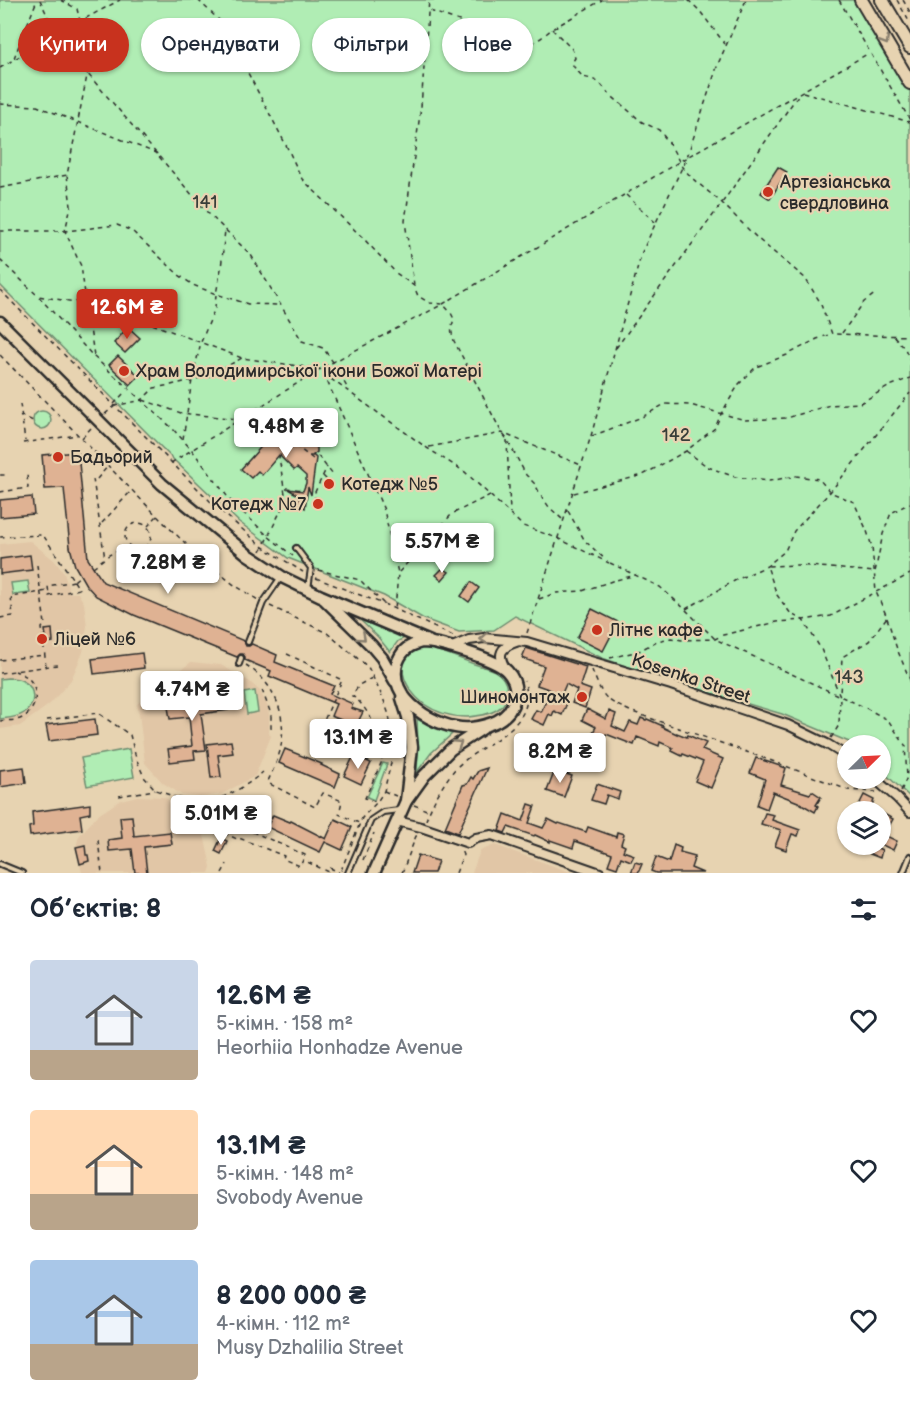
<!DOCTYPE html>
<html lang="uk">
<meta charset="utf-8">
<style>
:root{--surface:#fff;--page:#f2f2f3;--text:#1f2937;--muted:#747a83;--accent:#c8321e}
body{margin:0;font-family:"Balsamiq Sans",sans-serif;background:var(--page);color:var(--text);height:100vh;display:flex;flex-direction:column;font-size:22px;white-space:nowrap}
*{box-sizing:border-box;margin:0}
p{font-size:20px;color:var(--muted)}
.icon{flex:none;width:33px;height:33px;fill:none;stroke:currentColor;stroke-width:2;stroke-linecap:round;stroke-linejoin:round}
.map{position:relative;height:873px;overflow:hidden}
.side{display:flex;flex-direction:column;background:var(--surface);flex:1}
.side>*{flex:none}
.hud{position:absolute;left:18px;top:18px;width:600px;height:54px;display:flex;gap:12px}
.needle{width:39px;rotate:66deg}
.controls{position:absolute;left:837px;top:735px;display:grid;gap:12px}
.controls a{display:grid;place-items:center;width:54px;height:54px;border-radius:50%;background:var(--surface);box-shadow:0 2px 4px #0004;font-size:30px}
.price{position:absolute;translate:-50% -51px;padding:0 14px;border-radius:6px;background:#fff;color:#222;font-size:20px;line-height:39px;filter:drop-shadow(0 2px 3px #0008)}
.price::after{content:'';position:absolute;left:50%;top:36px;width:18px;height:14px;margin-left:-9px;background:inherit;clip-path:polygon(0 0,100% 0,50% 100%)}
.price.on{background:var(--accent);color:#fff}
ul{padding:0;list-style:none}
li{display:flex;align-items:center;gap:18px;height:150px;padding:0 30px}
li span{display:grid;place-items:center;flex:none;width:168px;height:120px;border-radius:6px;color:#555}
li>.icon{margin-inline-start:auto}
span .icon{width:72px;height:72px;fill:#fffc;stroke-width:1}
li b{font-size:26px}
h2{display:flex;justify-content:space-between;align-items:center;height:72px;padding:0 30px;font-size:26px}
.pill{padding:0 21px;border-radius:27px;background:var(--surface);box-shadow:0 2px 4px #0004;font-size:21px;line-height:54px}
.pill.on{background:var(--accent);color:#fff}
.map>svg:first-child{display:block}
.built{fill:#e1c6a6}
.green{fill:#b0edb4;stroke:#6e8c70;stroke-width:1.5}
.building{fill:#dfb293;stroke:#2b2b2b;stroke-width:1.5}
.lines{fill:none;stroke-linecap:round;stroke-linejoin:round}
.lane-casing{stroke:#2b2b2b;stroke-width:8}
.street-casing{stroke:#2b2b2b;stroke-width:12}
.secondary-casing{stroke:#2b2b2b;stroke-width:15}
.primary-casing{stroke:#2b2b2b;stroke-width:16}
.path{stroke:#2b2b2b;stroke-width:1.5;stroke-dasharray:4.5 4.5;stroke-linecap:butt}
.lane{stroke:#e7d3b1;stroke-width:4}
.street{stroke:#e7d3b1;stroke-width:8}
.secondary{stroke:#e7d3b1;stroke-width:10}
.primary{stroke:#e7d3b1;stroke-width:12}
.oneway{stroke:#897f6e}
.poi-dot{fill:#c8321e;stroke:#e7d3b1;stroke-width:2}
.labels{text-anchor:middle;stroke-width:4.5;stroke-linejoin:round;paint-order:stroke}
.poi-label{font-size:18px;fill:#2b2b2b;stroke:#e7d3b1;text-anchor:start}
.park-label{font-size:18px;fill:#383e39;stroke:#e7d3b1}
.street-label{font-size:18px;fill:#2b2b2b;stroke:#e7d3b1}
</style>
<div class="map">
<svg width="910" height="873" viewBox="0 0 910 873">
<rect width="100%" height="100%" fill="#e7d3b1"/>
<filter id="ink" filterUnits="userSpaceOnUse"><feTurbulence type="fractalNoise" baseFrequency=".0167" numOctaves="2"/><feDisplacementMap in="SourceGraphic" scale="12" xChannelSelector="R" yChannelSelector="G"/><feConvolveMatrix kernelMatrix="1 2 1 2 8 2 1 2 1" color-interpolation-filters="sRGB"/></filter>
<g filter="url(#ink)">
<g class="built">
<path d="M30 541 54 560 64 573 70 593H78L84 603 87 627 83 652 71 680 50 704 20 726 0 729V544Z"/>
<path d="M191 662 221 665 250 682 260 691 267 705 269 714V733L271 736 255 776 222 794 201 797 182 795 163 783 145 763 139 713 137 704Z"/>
<path d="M137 796 164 797 183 809 204 835 211 867 209 873H82L76 847 79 836 98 815 121 800Z"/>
<path d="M495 845 573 873H472L480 851Z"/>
</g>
<g class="green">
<path d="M0 0H861L910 83V797L881 770 880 746 853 745 849 742 782 714 664 679 602 658 515 616 494 630 459 632 424 619 384 596 288 558 239 522 175 461 0 285Z"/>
<circle cx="42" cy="420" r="9"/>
<path d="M162 545 187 565 175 577 150 557Z"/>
<path d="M28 581 30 593 13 595 11 583Z"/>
<path d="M358 618 407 637 398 641 390 652 378 637Z"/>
<path d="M421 647C439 649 457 658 474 664 480 666 489 668 495 671 509 679 512 700 498 709 489 715 477 716 467 717 452 717 437 713 424 704 405 690 389 657 421 647Z"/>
<path d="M8 678C13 678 18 678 23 681 36 688 36 705 24 713 17 718 8 718 0 719V679Z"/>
<path d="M255 691 258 712 247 714 244 693Z"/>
<path d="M417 719 434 728 452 734 431 753 417 772 418 746Z"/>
<path d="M129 749 134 777 87 786 81 758Z"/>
<path d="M383 763 387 764 374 800 367 797Z"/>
<path d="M227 799 244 806 232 833 216 825Z"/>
</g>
<g class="building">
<path d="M778 167 787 172 770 199 761 193Z"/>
<path d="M128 327 140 338 125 353 114 343Z"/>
<path d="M118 356 139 376 130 385 109 365Z"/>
<path d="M277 429 289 439 292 431 310 441 317 448V452L313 455 316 458 311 495 308 487 305 508 297 503 300 496 288 489 303 491 306 483V476L297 468 294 470 279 455 262 475 258 471 251 478 241 469Z"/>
<path d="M78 452 88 559 103 582 244 641 246 646H249L252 644 277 655 275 662 334 686 330 694 353 704 351 708 363 712 356 726 331 716 336 704 269 676 271 671 245 660V657L243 654H240L237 657 134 615 96 596 86 585 75 566 70 547 64 488 45 489 42 455Z"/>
<path d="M32 497 34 514 0 517V500Z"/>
<path d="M30 555 32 570 0 574V559Z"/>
<path d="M443 568 449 572 442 580 436 575Z"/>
<path d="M471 582 479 588 469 602 461 596Z"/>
<path d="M592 609 618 622 603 651 577 638Z"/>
<path d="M52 629 53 642 47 643 45 630Z"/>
<path d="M526 648 586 667 580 686 591 690 585 708 572 703 577 690 566 684 559 700 567 703 562 715 554 711 552 716 549 714 544 725 531 719 536 710 541 712 551 690 537 685 544 666 522 658Z"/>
<path d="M142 653 144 668 94 674 92 659Z"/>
<path d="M189 684 192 704 226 699 228 710 201 714 206 750 194 751 195 759 170 762 168 749 192 746 189 717 170 719 168 707 180 706 177 685Z"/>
<path d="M587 709 606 719 609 711 616 714 612 726 625 732 630 722 638 725 641 718 646 720 647 719 663 726 662 727 677 734V733L687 737 688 735 706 743 702 750 723 759 711 788 695 781 703 762 683 754 682 756 672 751 673 748 660 742 659 746 637 737 634 745 606 734 604 738 593 732 596 727 582 720Z"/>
<path d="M95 719 97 735 49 741 46 725Z"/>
<path d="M231 741 233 753 218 755 221 777 211 778 207 744Z"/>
<path d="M285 749 322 764 321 765 340 774 335 787 279 763Z"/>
<path d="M354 755 371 763 361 784 344 776Z"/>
<path d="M756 758 786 768 781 785 810 794 812 791 821 797 816 805 818 806 815 812 798 802 773 792 767 809 757 805 765 779 750 773Z"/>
<path d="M24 767 26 783 0 787V770Z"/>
<path d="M487 768 458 833 445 828 463 785 467 784 471 777 473 779 478 771Z"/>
<path d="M555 770 572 776 564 797 547 791Z"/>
<path d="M597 784 620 792 618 799 607 795 604 804 591 800Z"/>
<path d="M864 795 874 800 870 810 859 805Z"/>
<path d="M90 804V813L80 815 82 829 30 836 29 827 33 826 32 812Z"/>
<path d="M529 804 535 806 529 823 543 828 548 819 558 824 559 823 586 832 588 827 616 837 617 832 624 834 621 844 625 846 623 851 634 855 631 861 621 857 617 868 608 865 612 854 575 841 573 848 550 840V842L535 835 534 836 508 827 505 833 499 831 505 814 523 821Z"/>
<path d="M880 812 893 819 884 835 897 841 893 850 880 844Z"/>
<path d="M765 813 774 815 772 820 800 830 798 836 792 834 786 850 775 846 781 830 761 824Z"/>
<path d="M273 815 290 822 291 821 326 839 335 819 352 827 342 850 325 842 320 852 267 827Z"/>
<path d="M132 816 134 836 170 832 172 844 144 847 147 873H135L132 849 109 851 108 840 122 838 120 817Z"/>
<path d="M221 838 227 841 221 854 215 851Z"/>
<path d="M85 845 86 855H88L89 861 80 864 76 847Z"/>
<path d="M674 845 681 848 680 852 695 856 691 868 703 873H656L651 871 656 857 669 862Z"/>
<path d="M873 846 882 850 880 858 870 854Z"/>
<path d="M418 855 438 861 434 873H412Z"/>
<path d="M635 862 642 864 638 873H631Z"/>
</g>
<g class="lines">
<g class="lane-casing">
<g id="lane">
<path d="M296 548 311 568 308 589"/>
<path d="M248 642 263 603 281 577"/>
<path d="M239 664 241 658"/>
<path d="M0 864 22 873"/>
<path d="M348 873 371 820 383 812 399 810"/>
<path d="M903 873 910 856"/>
</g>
</g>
<g class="street-casing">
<g id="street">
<path d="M450 648 469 640 484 638 527 642 671 685 788 725 827 744 848 757"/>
<path d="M505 668C497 654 501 647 516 642"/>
<path d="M874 778 897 798 910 812"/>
<path d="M397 821 421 827 468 843 476 838 492 835 600 873"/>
</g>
</g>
<g class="secondary-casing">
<g id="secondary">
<path d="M0 322 162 484 247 554 282 577 321 596 430 642"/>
<path d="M325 600 371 645 382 658 395 681"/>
<path d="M422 642C438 642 496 659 507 671 522 687 516 711 497 721 489 725 480 727 471 728 438 731 384 698 398 661 403 649 410 645 422 642Z"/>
<path d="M402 698 408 717 412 747 406 801"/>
<path d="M374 873 406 801 424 776 451 749 483 728"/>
</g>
</g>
<g class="primary-casing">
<g id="primary">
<path d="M861 0 910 83"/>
<path d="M882 0 910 47"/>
</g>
</g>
<g class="path">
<path d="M40 0 56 34 87 73 206 211 251 255 302 341 323 348 333 362 349 391"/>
<path d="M61 0 77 9 90 61 67 175 71 206 65 231 81 266 94 356"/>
<path d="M198 0 221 22 286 145 302 179 363 238 396 273 414 286 418 296 430 303 443 304 451 313 454 319 451 329 454 341 502 433 507 439 526 475 535 484 540 494 549 507 562 519"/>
<path d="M688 0 699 10 725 44"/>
<path d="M839 0 910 120"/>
<path d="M897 0 910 23"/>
<path d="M903 0 910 12"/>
<path d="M430 11 480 28 491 37 506 38 523 44 534 42 541 38 552 29 602 0"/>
<path d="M552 29 572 49 575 58 573 61V66L583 77 592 79 600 83 608 93 642 122 659 130 670 144 682 167 693 179 722 203 758 239 805 278 820 302 832 334 910 336"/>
<path d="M14 58 37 0"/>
<path d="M0 68 56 34 120 0"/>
<path d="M803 92 910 122"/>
<path d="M0 104 37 106 158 154"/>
<path d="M0 188 67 175"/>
<path d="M626 195 655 222"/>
<path d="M0 231H65L117 225 132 231 179 275 193 285 216 294 248 304 280 305"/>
<path d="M0 260 38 296 87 304 115 310 242 358 320 369 324 374 427 448 465 472 523 526 557 538 609 563"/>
<path d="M414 285 405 221 421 107 429 0"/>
<path d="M0 290 115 406 142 400 154 388 171 385 209 376 242 358"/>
<path d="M39 297 94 357 172 428 192 450 230 500 268 536 293 556"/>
<path d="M842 333 864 302 876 293"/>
<path d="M894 336 905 349 910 360"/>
<path d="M616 348 722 203 799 94"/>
<path d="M0 355 162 521 203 560 233 584 258 600"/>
<path d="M324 374 384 510 398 573 395 610"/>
<path d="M143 400 181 413 238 419"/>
<path d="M20 404 25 441"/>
<path d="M114 404 124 393"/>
<path d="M105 414 115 406 214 505 263 547 303 572"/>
<path d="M20 417 22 416 33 421"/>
<path d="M592 436 642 417 665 404 690 405 745 420 787 418 830 405 860 403 890 386 910 378"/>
<path d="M82 438 91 428"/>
<path d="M293 438 292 443 313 459"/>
<path d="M183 439 192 380 201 342 215 308 216 294 221 269 225 230"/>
<path d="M507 440 510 513"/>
<path d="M23 443 77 435"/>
<path d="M429 447 502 433 581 465"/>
<path d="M686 451 708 467 735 477 769 481 796 476 819 479 830 492 854 502 867 531 872 547 876 592 887 617 869 641 842 657 840 694"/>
<path d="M309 456H318L333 475"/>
<path d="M171 463 320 369 443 304 687 157 869 53"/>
<path d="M0 475H6"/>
<path d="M323 476 328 481"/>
<path d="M93 479 105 559"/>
<path d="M97 479 108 466"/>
<path d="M286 488 303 490"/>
<path d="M0 492 28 488 27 474"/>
<path d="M574 493 643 475 686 451 715 428 721 414 739 384 756 367 787 355 817 339 831 334"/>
<path d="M316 501 314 494 327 467"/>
<path d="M568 511 585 541 606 560"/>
<circle cx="138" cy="536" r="13"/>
<path d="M102 523 131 491"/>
<path d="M148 526 157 516"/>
<path d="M0 537 43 535 74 581 81 575"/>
<path d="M261 551 286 500 279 457 292 443 283 437"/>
<path d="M610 563 660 587 685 609 715 639 864 707 888 720 905 745 910 750"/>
<path d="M37 565 45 624 42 628 46 667"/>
<path d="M93 567 109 555 128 546"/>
<path d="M318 570 360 580 384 604"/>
<path d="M399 572 452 514 490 495"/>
<path d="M316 578 386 605 455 637"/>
<path d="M74 581 79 589 49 596 48 586Z"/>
<path d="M539 599 556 593 582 591 612 581 636 575"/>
<path d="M270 606 327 633 368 667 383 698 389 715 392 733 391 763 384 791 377 802 362 818 340 873"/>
<path d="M686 609 736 580 767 566 785 551 794 531 830 492 910 393"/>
<path d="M0 618 13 616 11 597 47 591"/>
<path d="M887 618 897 649 910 680"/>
<path d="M527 633 591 436 642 252 687 157 718 64 746 0"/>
<path d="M287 654 342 680 322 725"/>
<path d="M610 658 639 651 657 641 671 638 682 640 715 639 723 635 777 622 803 620 831 616 910 574"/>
<path d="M0 660 44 655"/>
<path d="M246 665C274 683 287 713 281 746 279 758 273 770 268 781L270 784 315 807 323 793 342 801 339 814 359 823"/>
<path d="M592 670C603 697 603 699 630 711L775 762 848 790 876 792"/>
<path d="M0 673 57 665"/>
<path d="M372 678 359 685 352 696C369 706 380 739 390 756"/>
<path d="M262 690 271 714V730"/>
<path d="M47 720 98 713 130 735 136 758 144 777 156 790 178 798 212 828 237 839 239 838 284 856 283 859 300 866 303 860 329 872 330 868 339 872"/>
<path d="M0 721C6 720 14 721 20 719 36 713 41 690 28 678 25 675 19 673 15 671"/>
<path d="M831 738 839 725 840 696 821 649 803 620 791 614 777 595 767 566 798 565 875 572 883 534 891 513 910 503"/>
<path d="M348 750 350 745 383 759 365 798 377 802"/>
<path d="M384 791 396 796"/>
<path d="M901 791 907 777 905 746"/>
<path d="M119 796 155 790"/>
<path d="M178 798C186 799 195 802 203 802 222 801 248 785 263 772"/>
<path d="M414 805 429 811"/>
<path d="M426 820C433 802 443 783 456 768 480 743 541 728 524 681"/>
<path d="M244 828 305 855 303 860"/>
<path d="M98 840 102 873"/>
<path d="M363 860 374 833"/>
<path d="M222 873 227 864"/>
<path d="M402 873 416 836H421"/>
<path d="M456 873 463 855 460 848"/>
</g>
<use href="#lane" class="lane"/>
<use href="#street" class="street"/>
<use href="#secondary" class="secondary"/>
<use href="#primary" class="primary"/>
</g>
<defs><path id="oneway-chevron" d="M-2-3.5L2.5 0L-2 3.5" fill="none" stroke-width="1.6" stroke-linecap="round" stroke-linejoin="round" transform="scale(1.5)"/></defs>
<g class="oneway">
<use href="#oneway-chevron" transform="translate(885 41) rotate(59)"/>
<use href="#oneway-chevron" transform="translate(362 637) rotate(42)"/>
<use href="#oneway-chevron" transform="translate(484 639) rotate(176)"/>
<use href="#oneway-chevron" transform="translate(458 744) rotate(-33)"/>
</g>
</g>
<g class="poi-dot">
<circle cx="768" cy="192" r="6"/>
<circle cx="124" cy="371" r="6"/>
<circle cx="58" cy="457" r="6"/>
<circle cx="329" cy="484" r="6"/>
<circle cx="318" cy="504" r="6"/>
<circle cx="597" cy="630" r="6"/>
<circle cx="42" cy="639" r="6"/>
<circle cx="582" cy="697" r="6"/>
</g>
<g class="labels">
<g class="poi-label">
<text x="780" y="188">Артезіанська<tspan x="780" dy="21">свердловина</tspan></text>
<text x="136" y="377">Храм Володимирської ікони Божої Матері</text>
<text x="70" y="463">Бадьорий</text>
<text x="341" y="490">Котедж №5</text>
<text x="306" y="510" text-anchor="end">Котедж №7</text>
<text x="609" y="636">Літнє кафе</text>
<text x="54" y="645">Ліцей №6</text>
<text x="570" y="703" text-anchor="end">Шиномонтаж</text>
</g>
<g class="park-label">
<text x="205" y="208">141</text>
<text x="676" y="441">142</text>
<text x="849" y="683">143</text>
</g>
<g class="street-label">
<text transform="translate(691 678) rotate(18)" y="6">Kosenka Street</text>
</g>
</g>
</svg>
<div class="controls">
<a><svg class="needle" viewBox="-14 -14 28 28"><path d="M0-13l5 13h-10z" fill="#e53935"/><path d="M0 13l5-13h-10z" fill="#747a83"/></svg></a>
<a><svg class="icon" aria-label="layers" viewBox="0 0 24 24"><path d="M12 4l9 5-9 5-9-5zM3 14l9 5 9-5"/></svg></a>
</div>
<b class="price on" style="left:127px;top:340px">12.6M ₴</b>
<b class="price" style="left:286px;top:459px">9.48M ₴</b>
<b class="price" style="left:442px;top:574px">5.57M ₴</b>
<b class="price" style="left:168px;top:595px">7.28M ₴</b>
<b class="price" style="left:192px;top:722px">4.74M ₴</b>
<b class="price" style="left:358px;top:770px">13.1M ₴</b>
<b class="price" style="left:560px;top:784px">8.2M ₴</b>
<b class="price" style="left:221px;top:846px">5.01M ₴</b>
<div class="hud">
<a class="pill on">Купити</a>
<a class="pill">Орендувати</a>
<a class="pill">Фільтри</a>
<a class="pill">Нове</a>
</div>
</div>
<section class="side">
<h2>Об’єктів: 8<svg class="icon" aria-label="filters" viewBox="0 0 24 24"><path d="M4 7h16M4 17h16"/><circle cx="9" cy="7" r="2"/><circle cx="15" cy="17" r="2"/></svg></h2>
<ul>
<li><span style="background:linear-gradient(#c9d6e8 75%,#b9a48a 0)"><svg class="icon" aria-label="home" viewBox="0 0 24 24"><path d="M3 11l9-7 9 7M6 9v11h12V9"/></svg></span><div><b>12.6M ₴</b><p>5-кімн. · 158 m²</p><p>Heorhiia Honhadze Avenue</p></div><svg class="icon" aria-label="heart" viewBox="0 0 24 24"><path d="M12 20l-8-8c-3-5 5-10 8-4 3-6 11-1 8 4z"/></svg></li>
<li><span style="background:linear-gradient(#ffd9b3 70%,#b9a48a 0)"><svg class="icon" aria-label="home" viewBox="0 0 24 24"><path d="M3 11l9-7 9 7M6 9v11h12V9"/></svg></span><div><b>13.1M ₴</b><p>5-кімн. · 148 m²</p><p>Svobody Avenue</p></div><svg class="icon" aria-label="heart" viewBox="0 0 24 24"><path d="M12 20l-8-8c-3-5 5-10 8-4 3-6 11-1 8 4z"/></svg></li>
<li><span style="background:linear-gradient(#a9c7e8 70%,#b9a48a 0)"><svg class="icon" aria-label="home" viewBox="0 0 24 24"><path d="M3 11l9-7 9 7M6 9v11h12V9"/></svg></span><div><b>8 200 000 ₴</b><p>4-кімн. · 112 m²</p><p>Musy Dzhalilia Street</p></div><svg class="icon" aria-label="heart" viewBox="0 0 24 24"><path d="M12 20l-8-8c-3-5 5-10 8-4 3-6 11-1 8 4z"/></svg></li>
</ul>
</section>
